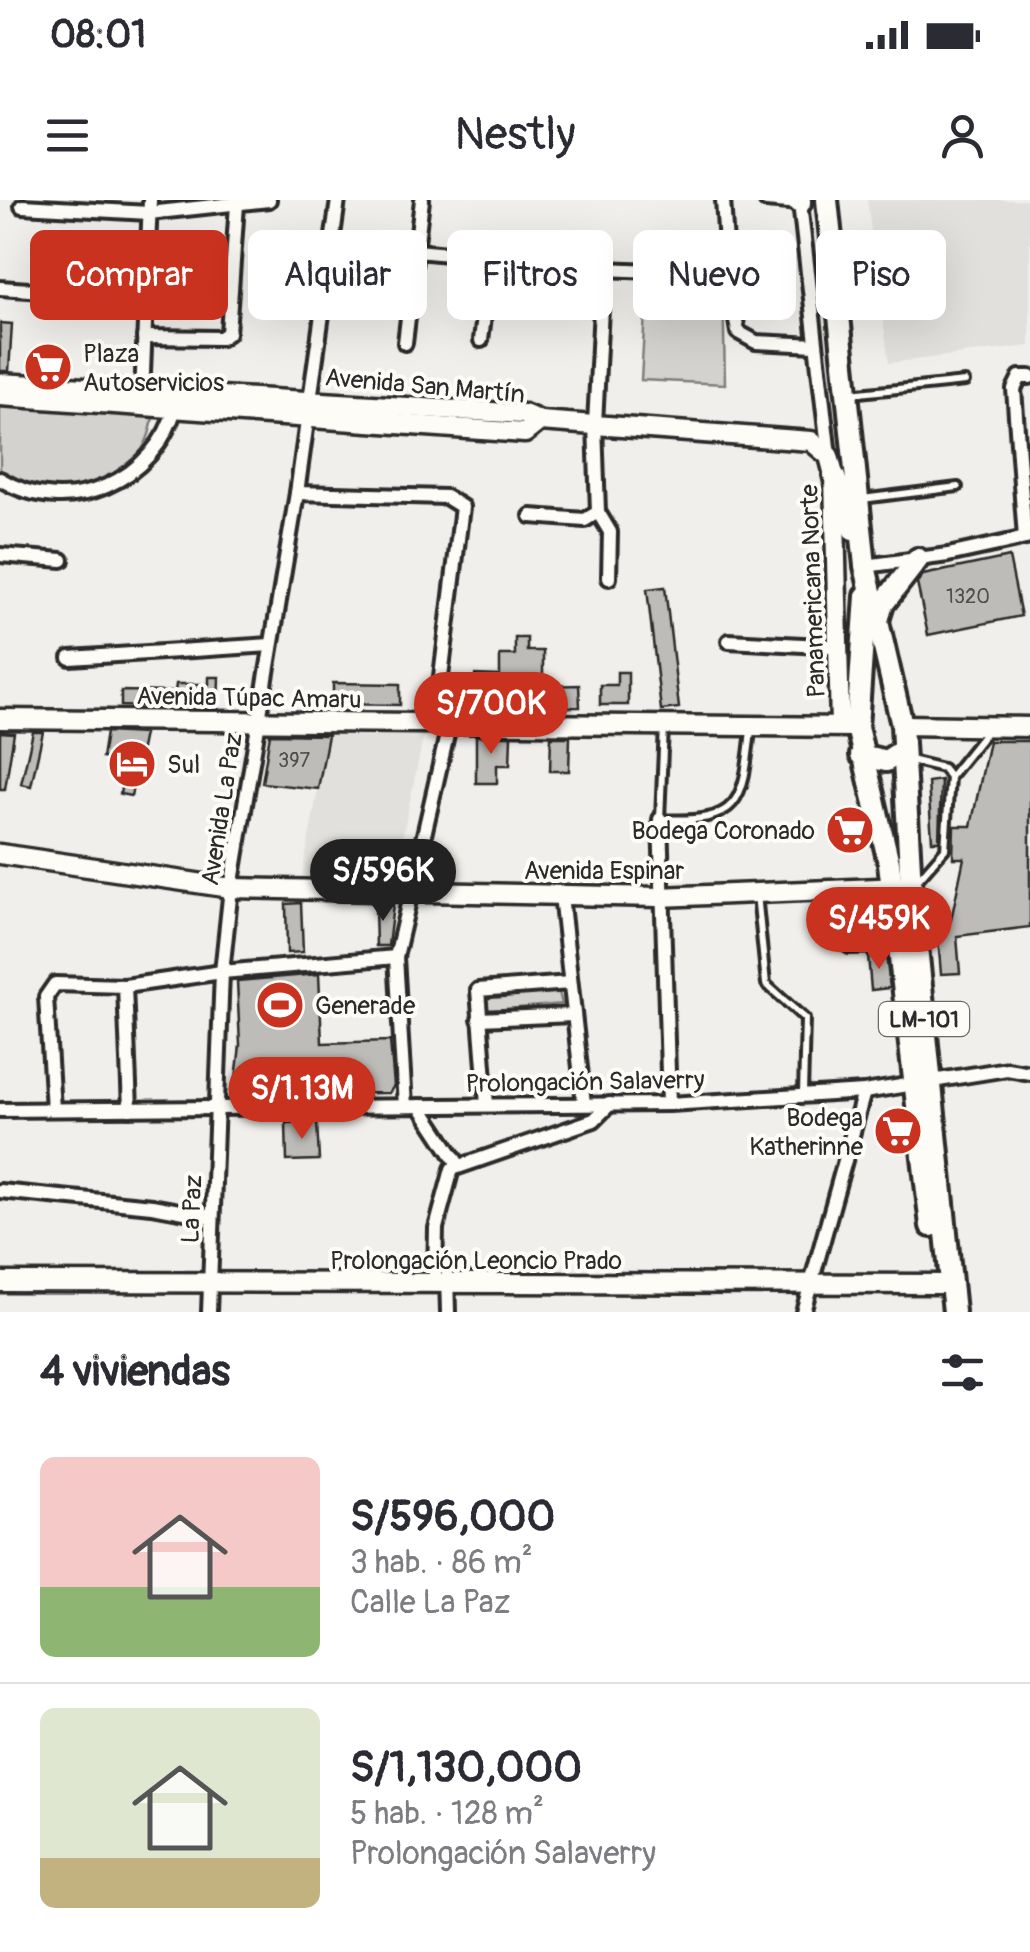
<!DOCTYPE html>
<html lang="es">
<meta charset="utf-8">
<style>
:root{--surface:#fff;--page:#f2f2f3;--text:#2b2b33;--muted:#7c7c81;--line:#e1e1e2;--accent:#c8321e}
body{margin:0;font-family:Pangolin,sans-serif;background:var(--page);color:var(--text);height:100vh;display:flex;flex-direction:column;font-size:38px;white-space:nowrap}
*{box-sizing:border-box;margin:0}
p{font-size:32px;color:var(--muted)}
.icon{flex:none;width:55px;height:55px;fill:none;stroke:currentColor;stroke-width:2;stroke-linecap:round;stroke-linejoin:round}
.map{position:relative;height:1112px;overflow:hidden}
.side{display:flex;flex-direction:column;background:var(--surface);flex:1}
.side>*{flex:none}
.hud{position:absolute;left:30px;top:30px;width:970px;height:90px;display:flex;gap:20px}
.price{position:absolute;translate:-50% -85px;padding:0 22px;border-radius:35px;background:var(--accent);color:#fff;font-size:32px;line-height:65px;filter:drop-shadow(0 2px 5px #0008)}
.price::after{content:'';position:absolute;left:50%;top:60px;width:30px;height:22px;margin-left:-15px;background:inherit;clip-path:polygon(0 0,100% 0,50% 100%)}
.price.on{background:#222;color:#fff}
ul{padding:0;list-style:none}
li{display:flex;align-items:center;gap:30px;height:250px;padding:0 40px}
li+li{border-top:2px solid var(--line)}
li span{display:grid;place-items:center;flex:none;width:280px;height:200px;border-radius:15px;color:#555}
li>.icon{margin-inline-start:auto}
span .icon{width:120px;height:120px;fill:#fffc;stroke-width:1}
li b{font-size:42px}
h2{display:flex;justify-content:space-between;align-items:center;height:120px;padding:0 40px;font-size:42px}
.tag{padding:0 35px;border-radius:15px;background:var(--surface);box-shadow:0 10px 40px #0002;font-size:35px;line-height:90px}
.tag.on{background:var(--accent);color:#fff}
.status{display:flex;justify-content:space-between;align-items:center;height:70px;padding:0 50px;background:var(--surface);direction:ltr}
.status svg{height:28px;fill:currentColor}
header{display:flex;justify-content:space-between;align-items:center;height:130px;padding:0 40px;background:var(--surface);font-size:45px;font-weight:600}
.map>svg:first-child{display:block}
.built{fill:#e1e0dc}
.green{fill:#d3d2cf;stroke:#7f7e7d;stroke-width:2.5}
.building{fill:#bdbcb8;stroke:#2b2b2b;stroke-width:2.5}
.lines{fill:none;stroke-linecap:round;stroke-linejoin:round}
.lane-casing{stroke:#2b2b2b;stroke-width:14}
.street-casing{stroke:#2b2b2b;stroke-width:20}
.secondary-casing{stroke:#2b2b2b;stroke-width:25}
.primary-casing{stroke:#2b2b2b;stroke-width:28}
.lane{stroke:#fdfcf7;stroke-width:6}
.street{stroke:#fdfcf7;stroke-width:12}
.secondary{stroke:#fdfcf7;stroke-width:18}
.primary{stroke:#fdfcf7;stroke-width:20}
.labels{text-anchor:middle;stroke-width:8;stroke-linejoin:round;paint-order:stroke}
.number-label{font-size:20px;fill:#504f4e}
.shield{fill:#fdfcf7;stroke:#6a6a68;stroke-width:2.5}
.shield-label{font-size:22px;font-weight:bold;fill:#2b2b2b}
.poi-label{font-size:25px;fill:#2b2b2b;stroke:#fdfcf7;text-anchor:start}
.street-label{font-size:25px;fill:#2b2b2b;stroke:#fdfcf7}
</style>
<div class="status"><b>08:01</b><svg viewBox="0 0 49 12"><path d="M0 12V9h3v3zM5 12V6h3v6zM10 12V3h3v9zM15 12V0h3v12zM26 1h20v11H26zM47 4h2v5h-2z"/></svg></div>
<header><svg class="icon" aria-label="menu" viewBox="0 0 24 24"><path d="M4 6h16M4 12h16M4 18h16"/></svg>Nestly<svg class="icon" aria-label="person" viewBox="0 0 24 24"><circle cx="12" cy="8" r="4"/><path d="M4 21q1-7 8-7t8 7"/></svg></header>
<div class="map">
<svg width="1030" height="1112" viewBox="0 0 1030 1112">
<rect width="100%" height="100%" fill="#f0efeb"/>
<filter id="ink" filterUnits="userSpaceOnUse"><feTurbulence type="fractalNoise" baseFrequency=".01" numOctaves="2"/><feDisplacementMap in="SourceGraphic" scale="20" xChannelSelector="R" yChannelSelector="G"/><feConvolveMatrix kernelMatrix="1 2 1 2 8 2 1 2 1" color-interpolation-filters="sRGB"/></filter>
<g filter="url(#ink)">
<g class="built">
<path d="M867 0H1030V146L889 163Z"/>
<path d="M328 534H424L394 677H302Z"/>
</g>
<g class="green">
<path d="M647 79 723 84 725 184 641 180Z"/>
<path d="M0 203 153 215C147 288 52 309 0 270Z"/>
<path d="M557 784 562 804 486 811 483 792Z"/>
</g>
<g class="building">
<path d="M0 123 12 124 9 171H0Z"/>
<path d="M1009 357 1021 416 928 435 917 383 923 375Z"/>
<path d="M665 387 679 508 661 510 647 389Z"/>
<path d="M515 438H527V451H543V486L579 485 580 507 474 508 475 475 500 476V455H515Z"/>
<path d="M617 472H628V505H600V485H617Z"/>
<path d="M209 477H219L218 508 121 506V491L175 492 176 484H209Z"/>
<path d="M333 483 400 484V505L333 504Z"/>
<path d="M0 532 14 533 5 589H0Z"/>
<path d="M33 532H43L31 586 21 584Z"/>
<path d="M106 532 144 534 131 596 120 594 126 562 102 558Z"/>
<path d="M270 534 328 535 318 589 262 583Z"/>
<path d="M476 536H511L510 565H497V583H476Z"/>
<path d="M551 537H570L569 571H550Z"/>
<path d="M989 541H1030V727L957 736 960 773 941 774 938 738 930 739 929 724 951 720 964 658H953L954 626H971Z"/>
<path d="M941 580 939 641H932L928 582Z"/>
<path d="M301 703 303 752 287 753 286 704Z"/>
<path d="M393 705 388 746H376L375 706Z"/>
<path d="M879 705 881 741 854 740 852 707Z"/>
<path d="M868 755H886L890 788 871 790Z"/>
<path d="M319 774 322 843 390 841 394 886 389 893 242 894 235 888 240 845 237 781Z"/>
<path d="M317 922 319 960 287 961 286 923Z"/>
</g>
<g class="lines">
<g class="lane-casing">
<g id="lane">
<path d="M849 194 965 182"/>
<path d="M862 299 958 287"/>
<path d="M664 526 660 619C742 624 743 600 751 530"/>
<path d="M910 560 943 568 950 577 945 649 916 682"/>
<path d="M950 577 987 531"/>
<path d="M832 691 841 744 849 749 893 748"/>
<path d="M757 694 766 784 805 819 803 894"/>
</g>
</g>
<g class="street-casing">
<g id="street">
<path d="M723 0 728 74 738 132 756 142 816 145"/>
<path d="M766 0 800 3 829 256"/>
<path d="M22 6 149 13 269 0"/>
<path d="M417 51 603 69 728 74"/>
<path d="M0 88 145 98"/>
<path d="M144 137 221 138 228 133 237 4"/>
<path d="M481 140 491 61"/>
<path d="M405 143 422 0"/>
<path d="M142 197 150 0"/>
<path d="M0 279C68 321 156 281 176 205"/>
<path d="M297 293 446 297 462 307 435 525"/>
<path d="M598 312 610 332 609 378"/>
<path d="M531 316 585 320 598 312 595 224 603 69"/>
<path d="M1025 338 1014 189 1020 177H1030"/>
<path d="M0 355 62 360"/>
<path d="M865 366 948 355 1030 337"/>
<path d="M729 441 840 447"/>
<path d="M70 458 271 445"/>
<path d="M660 619 669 904"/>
<path d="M561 695 584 904"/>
<path d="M125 786 130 909"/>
<path d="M479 819 573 815"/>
<path d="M487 905 478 790 570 783"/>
<path d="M405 906 396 757 449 526"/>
<path d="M420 906 458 964"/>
<path d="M53 909 46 797 55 784 125 786 222 772 396 757"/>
<path d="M0 910 669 904 864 892 1007 869 1030 873"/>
<path d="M0 991 152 1006 212 1017"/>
<path d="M435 1076 436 1028 452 969 594 920 610 904"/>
<path d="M447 1076 448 1112"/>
<path d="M209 1112 222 772 231 688 297 293 338 0"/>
<path d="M803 1112 864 892"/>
</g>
</g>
<g class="secondary-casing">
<g id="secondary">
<path d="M0 183 524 214 540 221 811 241 829 256 834 275 840 526"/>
<path d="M0 196 525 233 540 221"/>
<path d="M0 519 852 527"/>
<path d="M902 525 1030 527"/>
<path d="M0 654 231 688 659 697 902 687"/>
<path d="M0 1082 951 1084"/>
</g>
</g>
<g class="primary-casing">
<g id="primary">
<path d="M800 0V3"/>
<path d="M827 0 865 366 902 525 911 687 954 1112"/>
<path d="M834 275 853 329"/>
<path d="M866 396 857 527 889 663 931 1026"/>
<path d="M878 420 883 404 918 359"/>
<path d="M861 555 886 561 903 550"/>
</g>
</g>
<use href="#lane" class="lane"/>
<use href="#street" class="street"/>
<use href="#secondary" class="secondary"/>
<use href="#primary" class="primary"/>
</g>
</g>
<defs>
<g id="supermarket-disc" transform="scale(2.5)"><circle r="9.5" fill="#c8321e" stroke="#fdfcf7"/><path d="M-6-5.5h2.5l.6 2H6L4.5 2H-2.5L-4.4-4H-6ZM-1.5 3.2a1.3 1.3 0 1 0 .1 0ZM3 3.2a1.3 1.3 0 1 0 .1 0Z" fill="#fff"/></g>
<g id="hotel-disc" transform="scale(2.5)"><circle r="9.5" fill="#c8321e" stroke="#fdfcf7"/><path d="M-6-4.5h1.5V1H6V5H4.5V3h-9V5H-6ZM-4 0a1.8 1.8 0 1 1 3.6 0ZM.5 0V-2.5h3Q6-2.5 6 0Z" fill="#fff"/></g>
<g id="stadium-disc" transform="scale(2.5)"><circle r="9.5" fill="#c8321e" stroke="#fdfcf7"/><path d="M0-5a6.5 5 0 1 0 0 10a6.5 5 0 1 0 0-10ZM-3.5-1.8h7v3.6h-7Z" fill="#fff"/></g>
</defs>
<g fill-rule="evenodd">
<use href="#supermarket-disc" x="48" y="167"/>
<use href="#hotel-disc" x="132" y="564"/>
<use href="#supermarket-disc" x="850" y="630"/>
<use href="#stadium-disc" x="280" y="805"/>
<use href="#supermarket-disc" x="898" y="931"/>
</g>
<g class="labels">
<g class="number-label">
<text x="968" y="403">1320</text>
<text x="294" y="567">397</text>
</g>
<rect class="shield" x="879" y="802" width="90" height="34" rx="8"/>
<g class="shield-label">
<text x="924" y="827">LM-101</text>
</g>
<g class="poi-label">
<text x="83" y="162">Plaza<tspan x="83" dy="29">Autoservicios</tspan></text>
<text x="167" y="573">Sul</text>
<text x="815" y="639" text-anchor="end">Bodega Coronado</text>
<text x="315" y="814">Generade</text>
<text x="863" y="926" text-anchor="end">Bodega<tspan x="863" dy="29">Katherinne</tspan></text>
</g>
<g class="street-label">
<text transform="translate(425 185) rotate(5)" y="9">Avenida San Martín</text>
<text transform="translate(812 391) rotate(-92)" y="9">Panamericana Norte</text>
<text transform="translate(249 497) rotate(1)" y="9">Avenida Túpac Amaru</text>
<text transform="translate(221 609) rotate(-81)" y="9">Avenida La Paz</text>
<text x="604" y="679">Avenida Espinar</text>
<text transform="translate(585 881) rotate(-1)" y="9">Prolongación Salaverry</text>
<text transform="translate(191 1009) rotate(-87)" y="9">La Paz</text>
<text x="476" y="1069">Prolongación Leoncio Prado</text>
</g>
</g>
</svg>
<b class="price" style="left:491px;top:557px">S/700K</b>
<b class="price on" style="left:383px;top:724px">S/596K</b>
<b class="price" style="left:879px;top:772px">S/459K</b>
<b class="price" style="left:302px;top:942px">S/1.13M</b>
<div class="hud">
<a class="tag on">Comprar</a>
<a class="tag">Alquilar</a>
<a class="tag">Filtros</a>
<a class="tag">Nuevo</a>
<a class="tag">Piso</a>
</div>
</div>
<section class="side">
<h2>4 viviendas<svg class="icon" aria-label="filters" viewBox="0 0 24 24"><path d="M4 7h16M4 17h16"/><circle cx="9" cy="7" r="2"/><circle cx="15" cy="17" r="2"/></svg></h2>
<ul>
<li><span style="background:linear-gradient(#f6c9c9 65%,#8fb573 0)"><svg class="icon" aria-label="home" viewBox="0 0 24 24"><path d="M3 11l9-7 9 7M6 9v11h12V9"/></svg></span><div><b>S/596,000</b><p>3 hab. · 86 m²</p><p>Calle La Paz</p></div></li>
<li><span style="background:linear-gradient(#dfe7d0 75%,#c2b280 0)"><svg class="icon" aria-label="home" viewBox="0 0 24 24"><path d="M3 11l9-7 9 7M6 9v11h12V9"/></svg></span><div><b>S/1,130,000</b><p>5 hab. · 128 m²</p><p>Prolongación Salaverry</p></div></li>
</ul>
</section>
